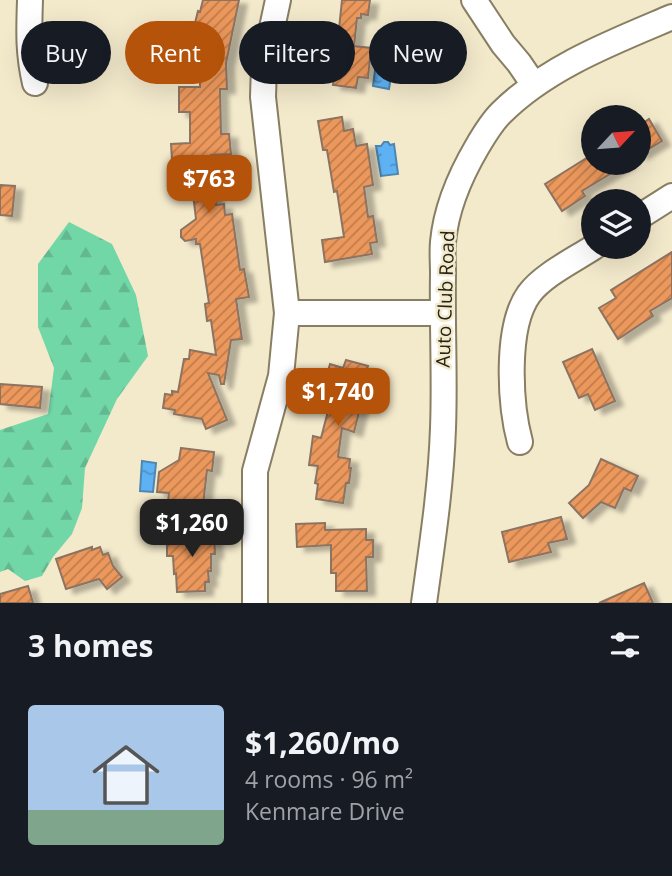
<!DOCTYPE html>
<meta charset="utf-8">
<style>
:root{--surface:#171b24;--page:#242831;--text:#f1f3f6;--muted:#9ea1a6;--accent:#b45309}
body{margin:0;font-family:"Open Sans",sans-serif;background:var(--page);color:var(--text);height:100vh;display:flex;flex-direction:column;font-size:26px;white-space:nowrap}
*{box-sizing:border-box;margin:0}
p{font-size:23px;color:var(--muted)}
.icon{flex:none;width:38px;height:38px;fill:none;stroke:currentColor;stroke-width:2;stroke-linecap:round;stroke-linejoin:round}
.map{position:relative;height:603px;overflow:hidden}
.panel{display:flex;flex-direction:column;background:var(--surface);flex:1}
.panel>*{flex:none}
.guide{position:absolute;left:21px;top:21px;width:630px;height:63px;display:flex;gap:14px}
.needle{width:46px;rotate:64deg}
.controls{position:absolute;left:581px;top:105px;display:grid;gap:14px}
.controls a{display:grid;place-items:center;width:70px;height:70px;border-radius:50%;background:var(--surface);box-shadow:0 7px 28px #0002;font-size:35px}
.price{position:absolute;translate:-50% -60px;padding:0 16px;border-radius:14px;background:var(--accent);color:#fff;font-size:23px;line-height:46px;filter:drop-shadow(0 2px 4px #0008)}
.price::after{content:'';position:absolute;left:50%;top:42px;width:21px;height:16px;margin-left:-10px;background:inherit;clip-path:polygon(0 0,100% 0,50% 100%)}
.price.current{background:#222;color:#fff}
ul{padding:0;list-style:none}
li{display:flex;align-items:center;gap:21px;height:175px;padding:0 28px}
li span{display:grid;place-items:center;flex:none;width:196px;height:140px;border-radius:7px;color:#555}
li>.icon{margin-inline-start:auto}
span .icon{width:84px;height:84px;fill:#fffc;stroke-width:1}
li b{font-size:30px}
h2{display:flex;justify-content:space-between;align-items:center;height:84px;padding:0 28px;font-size:30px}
.tag{padding:0 24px;border-radius:32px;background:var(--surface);box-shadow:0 7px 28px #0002;font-size:24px;line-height:63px}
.tag.current{background:var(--accent);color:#fff}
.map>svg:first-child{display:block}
.forest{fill:url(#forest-firs)}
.water{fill:url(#water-ripples);stroke:#4d87b2;stroke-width:2}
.building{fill:url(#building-hatch);stroke:#8c7362;stroke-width:2;filter:url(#shadow)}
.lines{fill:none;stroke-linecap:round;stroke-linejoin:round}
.minor-casing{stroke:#887e63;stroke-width:28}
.minor{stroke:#fff;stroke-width:24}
.labels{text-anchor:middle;stroke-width:5;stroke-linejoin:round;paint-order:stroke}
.street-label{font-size:19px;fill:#262318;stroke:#f3e9cb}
</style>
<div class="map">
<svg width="672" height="603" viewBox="0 0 672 603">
<defs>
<pattern id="forest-firs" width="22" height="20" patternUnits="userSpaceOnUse" patternTransform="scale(1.75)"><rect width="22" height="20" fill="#72d7a7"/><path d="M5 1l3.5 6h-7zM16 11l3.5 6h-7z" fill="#63b88f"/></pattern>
<pattern id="water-ripples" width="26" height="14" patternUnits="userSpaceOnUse" patternTransform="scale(1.75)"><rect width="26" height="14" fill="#5eb2f4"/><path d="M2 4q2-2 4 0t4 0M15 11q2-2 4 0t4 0" fill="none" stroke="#4d90c5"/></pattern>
<pattern id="building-hatch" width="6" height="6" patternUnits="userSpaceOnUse" patternTransform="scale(1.75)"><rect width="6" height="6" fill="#ec985c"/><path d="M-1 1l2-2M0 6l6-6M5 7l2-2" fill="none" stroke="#bf7c4b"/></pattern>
<filter id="shadow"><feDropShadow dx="8" dy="4.5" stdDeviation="2" flood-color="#0004"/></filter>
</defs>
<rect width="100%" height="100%" fill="#f3e9cb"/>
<path class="forest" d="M69 222 112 244 136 295 148 356 117 399 85 468 82 508 72 534 53 557 42 576 25 581 8 569 0 572V430L48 414 54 368 38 327V264Z"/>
<g class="water">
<path d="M377 55 394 58 389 89 373 86Z"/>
<path d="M384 142H388L390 145 394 144 398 174 381 176 376 146H381Z"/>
<path d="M142 461 156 463 153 492 140 491Z"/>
</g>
<g class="building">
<path d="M203 0H239L226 63 227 89H220L221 134H229L231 154 211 155 216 205 224 204 225 215 232 214 240 270 244 269 249 297 236 299 242 339 231 340 224 384H221L219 375 208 373 227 420 206 429 202 419 174 414 175 410 163 408 165 394 172 395V391L178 392 184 359H189L190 350 216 355 211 320 207 321 205 304 209 303 200 244H196V239L185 241 181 237V230L196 219 193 194 188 195 187 190 174 192 171 144 190 143V112H179V87H200V44L195 43 198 32 193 31 198 11 200 12Z"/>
<path d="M342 0H370L368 15 361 14V18H357L354 46 371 48 368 78 358 77 356 88 333 85 335 70H331L333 59 327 58 331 28 339 29Z"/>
<path d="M342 117 344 131 353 129 356 146 367 144 373 185 364 187 368 217 373 216 377 242 370 243 372 254 325 262 322 240 344 237 337 191 334 192 327 150H323L318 121Z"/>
<path d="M649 119 662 141 639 155V126Z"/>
<path d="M593 154V163H628L582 191 585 196 562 211 545 184Z"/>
<path d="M0 185 15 186 12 216 0 215Z"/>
<path d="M672 252V298L650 311 653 316 618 339 599 308 616 298 611 290Z"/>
<path d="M592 349 615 401 595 410 588 394 579 398 563 362Z"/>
<path d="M346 360 368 366 363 381 372 383 367 402 362 400 354 432 342 428 338 457 350 459 349 468H351L349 483H346L343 503 316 499 318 484 315 483 318 466 309 465 313 436 321 438 328 411 324 410 330 388 324 386 330 364 343 368Z"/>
<path d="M0 384 42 387 40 408 0 404Z"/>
<path d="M181 448 214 452 212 471 207 470 203 505 168 501 169 493 157 492 159 472 179 460Z"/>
<path d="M601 459 638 476 631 491 624 488 615 508 601 502 583 518 569 503 589 485Z"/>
<path d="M561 517 567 539 548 543 551 552 509 562 502 532Z"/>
<path d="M325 523V530L366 529V540H373V557H366L367 591H336V573H331V545L297 547 296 524Z"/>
<path d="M214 530 215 554H211V571H208L209 582H205V591L177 592 176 573 174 574 173 556H167V542H177L176 531Z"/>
<path d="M92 547V550L100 547 103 555 108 553 113 566 122 577 107 589 99 579 66 589 56 559Z"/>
<path d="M644 583 653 603H599Z"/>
<path d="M28 586 33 603H0V594Z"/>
</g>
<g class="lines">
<g class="minor-casing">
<g id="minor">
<path d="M30 0C29 31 28 53 35 83"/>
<path d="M474 0 503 44 519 63 534 85"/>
<path d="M639 217 672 196"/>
<path d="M287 313H442"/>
<path d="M520 442C510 405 505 327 529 294 543 275 574 260 594 247"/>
<path d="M255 603V471L281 376 287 313 263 97 264 65 278 0"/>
<path d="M424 603C432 545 441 487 443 428 445 377 442 325 443 274 443 263 442 252 443 242 446 209 460 176 477 147 484 135 491 123 501 113 547 67 613 42 672 17"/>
</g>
</g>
<use href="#minor" class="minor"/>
</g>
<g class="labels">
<g class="street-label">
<text transform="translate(445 299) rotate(-88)" y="7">Auto Club Road</text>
</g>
</g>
</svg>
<div class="controls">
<a><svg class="needle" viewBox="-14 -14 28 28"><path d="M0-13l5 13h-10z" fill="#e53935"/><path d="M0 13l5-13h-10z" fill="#9ea1a6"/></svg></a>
<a><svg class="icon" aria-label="layers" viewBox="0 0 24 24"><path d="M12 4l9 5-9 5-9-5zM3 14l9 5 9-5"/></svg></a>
</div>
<b class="price" style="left:209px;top:215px">$763</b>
<b class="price" style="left:338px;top:428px">$1,740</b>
<b class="price current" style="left:192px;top:559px">$1,260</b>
<div class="guide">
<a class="tag">Buy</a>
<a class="tag current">Rent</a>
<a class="tag">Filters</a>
<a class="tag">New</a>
</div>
</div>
<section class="panel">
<h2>3 homes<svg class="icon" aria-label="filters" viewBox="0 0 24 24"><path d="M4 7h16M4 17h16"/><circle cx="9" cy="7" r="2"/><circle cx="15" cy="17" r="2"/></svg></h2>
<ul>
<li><span style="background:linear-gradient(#a9c7e8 75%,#7fa58c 0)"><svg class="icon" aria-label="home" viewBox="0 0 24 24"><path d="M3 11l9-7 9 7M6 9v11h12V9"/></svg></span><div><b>$1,260/mo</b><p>4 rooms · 96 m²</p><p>Kenmare Drive</p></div></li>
</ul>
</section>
